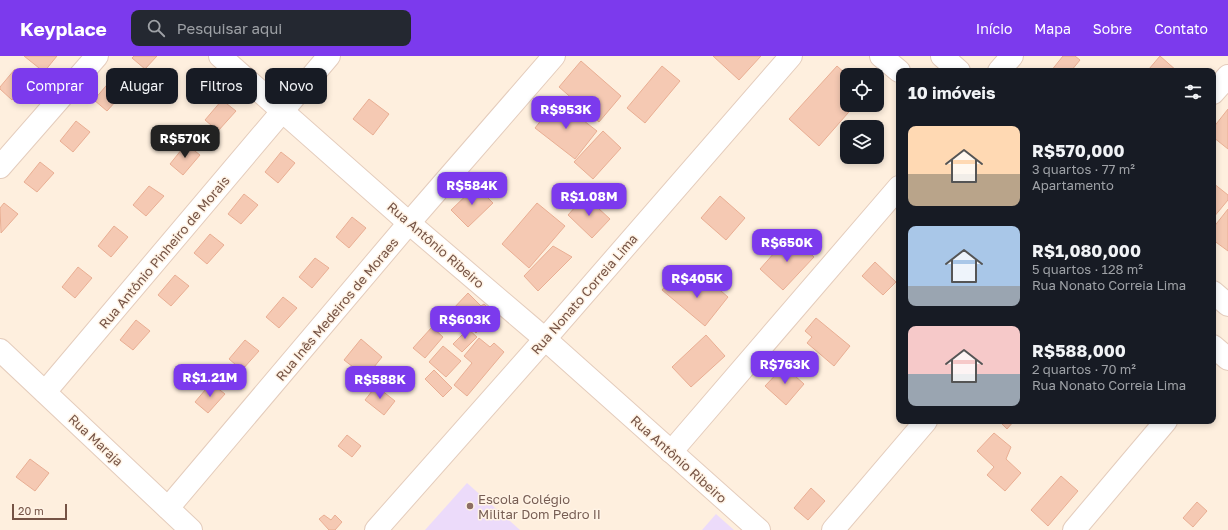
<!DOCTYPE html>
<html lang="pt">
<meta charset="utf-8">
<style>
:root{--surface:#171b24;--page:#242831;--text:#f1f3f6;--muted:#9ea1a6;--accent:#7c3aed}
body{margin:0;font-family:"Golos Text",sans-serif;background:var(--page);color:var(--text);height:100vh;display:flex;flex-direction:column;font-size:15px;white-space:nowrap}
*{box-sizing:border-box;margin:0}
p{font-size:13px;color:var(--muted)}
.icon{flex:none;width:22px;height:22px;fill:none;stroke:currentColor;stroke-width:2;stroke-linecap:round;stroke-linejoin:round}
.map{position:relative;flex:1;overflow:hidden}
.side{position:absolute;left:896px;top:12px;width:320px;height:356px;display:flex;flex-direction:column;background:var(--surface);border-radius:8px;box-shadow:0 2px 6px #0003}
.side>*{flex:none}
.banner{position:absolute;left:12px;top:12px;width:380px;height:36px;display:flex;gap:8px}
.buttons{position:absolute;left:840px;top:12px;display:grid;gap:8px}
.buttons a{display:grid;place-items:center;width:44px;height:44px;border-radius:8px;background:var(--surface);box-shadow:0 2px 6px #0003;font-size:20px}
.scale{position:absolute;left:12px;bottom:10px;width:55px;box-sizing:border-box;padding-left:4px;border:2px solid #755345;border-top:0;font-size:11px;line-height:14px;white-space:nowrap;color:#755345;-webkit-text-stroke:3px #fff3e5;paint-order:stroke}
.price{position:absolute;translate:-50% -34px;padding:0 9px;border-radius:8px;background:var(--accent);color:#fff;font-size:13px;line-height:26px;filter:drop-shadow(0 1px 2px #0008)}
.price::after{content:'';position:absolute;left:50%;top:24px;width:12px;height:9px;margin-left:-6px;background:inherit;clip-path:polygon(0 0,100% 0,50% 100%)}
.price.current{background:#222;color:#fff}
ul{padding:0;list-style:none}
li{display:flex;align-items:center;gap:12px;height:100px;padding:0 12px}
li span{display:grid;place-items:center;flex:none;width:112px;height:80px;border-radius:8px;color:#555}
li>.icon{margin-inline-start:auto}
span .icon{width:48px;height:48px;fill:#fffc;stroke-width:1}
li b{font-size:17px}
h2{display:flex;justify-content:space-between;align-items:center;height:48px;padding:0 12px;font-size:17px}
.tag{padding:0 14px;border-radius:8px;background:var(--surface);box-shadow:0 2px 6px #0003;font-size:14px;line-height:36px}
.tag.current{background:var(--accent);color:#fff}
header{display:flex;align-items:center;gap:24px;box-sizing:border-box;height:56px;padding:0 20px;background:var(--accent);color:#fff}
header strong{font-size:19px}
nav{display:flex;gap:22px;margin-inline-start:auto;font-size:14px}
.search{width:280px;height:36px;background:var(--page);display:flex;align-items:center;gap:10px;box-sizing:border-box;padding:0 14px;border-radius:8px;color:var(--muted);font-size:15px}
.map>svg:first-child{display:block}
.education{fill:#ecdbfa}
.building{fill:#f5c9b3;stroke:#e9ae93}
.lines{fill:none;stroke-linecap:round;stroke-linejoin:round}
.minor-casing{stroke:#e4ccbc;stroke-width:24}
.minor{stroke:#fff;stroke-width:22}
.education-dot{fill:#8d6e63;stroke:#fff3e5;stroke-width:1.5}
.labels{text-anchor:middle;stroke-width:3;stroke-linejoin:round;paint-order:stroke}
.street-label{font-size:13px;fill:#755345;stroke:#fff3e5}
.education-label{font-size:13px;fill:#785e54;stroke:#fff3e5;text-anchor:start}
</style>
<header>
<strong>Keyplace</strong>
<div class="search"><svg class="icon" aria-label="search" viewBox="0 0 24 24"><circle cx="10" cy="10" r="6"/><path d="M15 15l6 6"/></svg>Pesquisar aqui</div>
<nav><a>Início</a><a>Mapa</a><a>Sobre</a><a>Contato</a></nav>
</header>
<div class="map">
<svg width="1228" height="474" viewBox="0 0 1228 474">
<rect width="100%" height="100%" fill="#feefde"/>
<g class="education">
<path d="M467 427 520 474H425Z"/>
<path d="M716 458 734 474H702Z"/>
</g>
<g class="building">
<path d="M24 0H57L44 16Z"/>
<path d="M134 0H157L145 13 132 2Z"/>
<path d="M713 0H761L739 24Z"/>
<path d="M1063 0H1075L1080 4 1071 15H1051Z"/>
<path d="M1160 0 1177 15H1151L1149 13Z"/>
<path d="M581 5 621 40 599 66 559 31Z"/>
<path d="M662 10 680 25 645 67 627 52Z"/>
<path d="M837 10 847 19V49H855L819 90 789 63Z"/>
<path d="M15 13 29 24 12 44 0 33V31Z"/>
<path d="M111 24 125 35 107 55 94 44Z"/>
<path d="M369 43 389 58 373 79 353 63Z"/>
<path d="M222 44 236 55 218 75 205 64Z"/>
<path d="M557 44 597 75 575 103 535 72Z"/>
<path d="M1228 53V93L1213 81V72Z"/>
<path d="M76 65 90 76 73 96 60 85Z"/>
<path d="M603 75 621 92 593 123 574 106Z"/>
<path d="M186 88 200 99 183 119 170 108Z"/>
<path d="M281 96 295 107 278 127 265 116Z"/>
<path d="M40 106 54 117 37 136 24 126Z"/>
<path d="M1213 127 1228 139V144L1213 162Z"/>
<path d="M149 130 164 140 146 160 133 149Z"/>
<path d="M476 130 493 147 468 171 451 154Z"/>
<path d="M244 138 258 149 241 168 228 158Z"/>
<path d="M585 140 610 163 592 182 568 159Z"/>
<path d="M720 140 745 162 726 184 701 162Z"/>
<path d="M4 147 18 158 1 177 0 152Z"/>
<path d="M537 147 565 170 529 212 502 188Z"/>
<path d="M1228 153V195L1213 184V172Z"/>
<path d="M352 161 366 172 349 192 336 181Z"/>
<path d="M114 170 128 181 111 201 98 190Z"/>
<path d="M210 178 224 189 207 208 194 197Z"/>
<path d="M790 179 814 201 783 234 760 213Z"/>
<path d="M553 190 572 201 538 235 524 220Z"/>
<path d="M315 202 329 212 312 232 299 221Z"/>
<path d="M875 206 896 226 883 239 862 220Z"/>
<path d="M78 211 92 222 75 242 62 231Z"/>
<path d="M175 219 189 230 171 250 158 239Z"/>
<path d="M673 221 687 232 707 223 728 241 705 270 662 234Z"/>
<path d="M468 237 481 250 484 248 495 258 476 277 452 254Z"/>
<path d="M283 241 297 252 279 272 266 261Z"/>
<path d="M816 262 850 290 834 310 807 287 812 281 805 275Z"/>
<path d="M136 264 150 275 133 294 120 284Z"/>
<path d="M432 271 443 281 425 302 413 292Z"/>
<path d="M468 273 477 281 462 296 453 288Z"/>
<path d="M706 279 725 300 691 331 672 311Z"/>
<path d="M479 282 490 291 494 287 504 296 467 340 454 329 472 307 464 300Z"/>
<path d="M361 283 382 301 366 321 344 304Z"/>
<path d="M245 284 259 295 242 314 229 303Z"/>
<path d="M443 290 461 305 446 321 429 306Z"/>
<path d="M784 310 804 328 786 349 765 330Z"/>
<path d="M434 314 452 332 443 341 425 323Z"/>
<path d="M211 327 225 338 208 357 195 346Z"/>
<path d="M376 330 395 345 384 359 365 344Z"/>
<path d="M999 365H1014L1007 373Z"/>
<path d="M994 377 1011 391 1006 403 1021 417 1005 435 987 419 994 411 977 395Z"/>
<path d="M347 379 361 390 352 401 338 390Z"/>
<path d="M30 403 49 417 35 435 16 421Z"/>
<path d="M1061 420 1078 435 1048 470 1031 454Z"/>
<path d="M811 432 825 445 808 464 794 452Z"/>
<path d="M1197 446 1207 455 1193 471 1183 462Z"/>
<path d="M324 459 331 464 335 459 342 466 335 474H329L319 463Z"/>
</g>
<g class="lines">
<g class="minor-casing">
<g id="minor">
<path d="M220 0 409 167 545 283 759 474"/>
<path d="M881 0 899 15"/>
<path d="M942 0 959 15"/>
<path d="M999 15 1012 0"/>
<path d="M1213 37 1228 20"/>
<path d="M0 111 97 0"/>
<path d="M1213 236 1228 249"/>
<path d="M1213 290 1228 303"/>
<path d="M0 294 191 474"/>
<path d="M45 336 329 0"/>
<path d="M671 396 899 131"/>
<path d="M168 452 409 167 554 0"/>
<path d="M376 474 545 283 791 0"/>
<path d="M833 474 926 365"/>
<path d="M1074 474 1166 365"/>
</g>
</g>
<use href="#minor" class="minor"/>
</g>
<circle class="education-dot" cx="470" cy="450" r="4"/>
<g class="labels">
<g class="street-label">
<text transform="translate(436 189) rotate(41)" y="5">Rua Antônio Ribeiro</text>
<text transform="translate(164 196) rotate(-50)" y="5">Rua Antônio Pinheiro de Morais</text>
<text transform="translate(584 238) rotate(-49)" y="5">Rua Nonato Correia Lima</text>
<text transform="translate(337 253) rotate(-50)" y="5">Rua Inês Medeiros de Moraes</text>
<text transform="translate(96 384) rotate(43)" y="5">Rua Maraja</text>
<text transform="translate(679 403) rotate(42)" y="5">Rua Antônio Ribeiro</text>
</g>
<g class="education-label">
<text x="478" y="448">Escola Colégio<tspan x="478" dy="15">Militar Dom Pedro II</tspan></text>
</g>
</g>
</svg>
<div class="buttons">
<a><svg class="icon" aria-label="locate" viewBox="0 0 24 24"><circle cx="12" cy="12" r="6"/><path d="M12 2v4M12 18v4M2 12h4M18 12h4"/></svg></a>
<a><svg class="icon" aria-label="layers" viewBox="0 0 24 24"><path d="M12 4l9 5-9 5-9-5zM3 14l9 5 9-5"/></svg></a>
</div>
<div class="scale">20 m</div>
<b class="price" style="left:566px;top:74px">R$953K</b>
<b class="price current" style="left:185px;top:103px">R$570K</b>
<b class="price" style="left:472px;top:150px">R$584K</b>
<b class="price" style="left:589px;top:161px">R$1.08M</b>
<b class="price" style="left:787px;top:207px">R$650K</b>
<b class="price" style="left:697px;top:243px">R$405K</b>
<b class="price" style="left:465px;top:284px">R$603K</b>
<b class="price" style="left:785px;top:329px">R$763K</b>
<b class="price" style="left:210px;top:342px">R$1.21M</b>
<b class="price" style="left:380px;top:344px">R$588K</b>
<div class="banner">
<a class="tag current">Comprar</a>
<a class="tag">Alugar</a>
<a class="tag">Filtros</a>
<a class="tag">Novo</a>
</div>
<section class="side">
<h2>10 imóveis<svg class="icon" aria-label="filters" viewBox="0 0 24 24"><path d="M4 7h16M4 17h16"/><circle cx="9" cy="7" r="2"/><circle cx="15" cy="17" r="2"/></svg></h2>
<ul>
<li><span style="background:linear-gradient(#ffd9b3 60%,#b9a48a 0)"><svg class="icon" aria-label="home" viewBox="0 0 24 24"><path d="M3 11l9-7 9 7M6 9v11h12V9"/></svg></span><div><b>R$570,000</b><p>3 quartos · 77 m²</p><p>Apartamento</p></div></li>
<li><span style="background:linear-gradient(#a9c7e8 75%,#9aa5b1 0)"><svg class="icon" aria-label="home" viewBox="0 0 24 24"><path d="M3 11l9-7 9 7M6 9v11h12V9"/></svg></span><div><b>R$1,080,000</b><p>5 quartos · 128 m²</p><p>Rua Nonato Correia Lima</p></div></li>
<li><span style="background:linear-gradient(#f6c9c9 60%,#9aa5b1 0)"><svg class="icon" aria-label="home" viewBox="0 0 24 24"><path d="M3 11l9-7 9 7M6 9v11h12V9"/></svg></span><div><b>R$588,000</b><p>2 quartos · 70 m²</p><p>Rua Nonato Correia Lima</p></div></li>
</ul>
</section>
</div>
